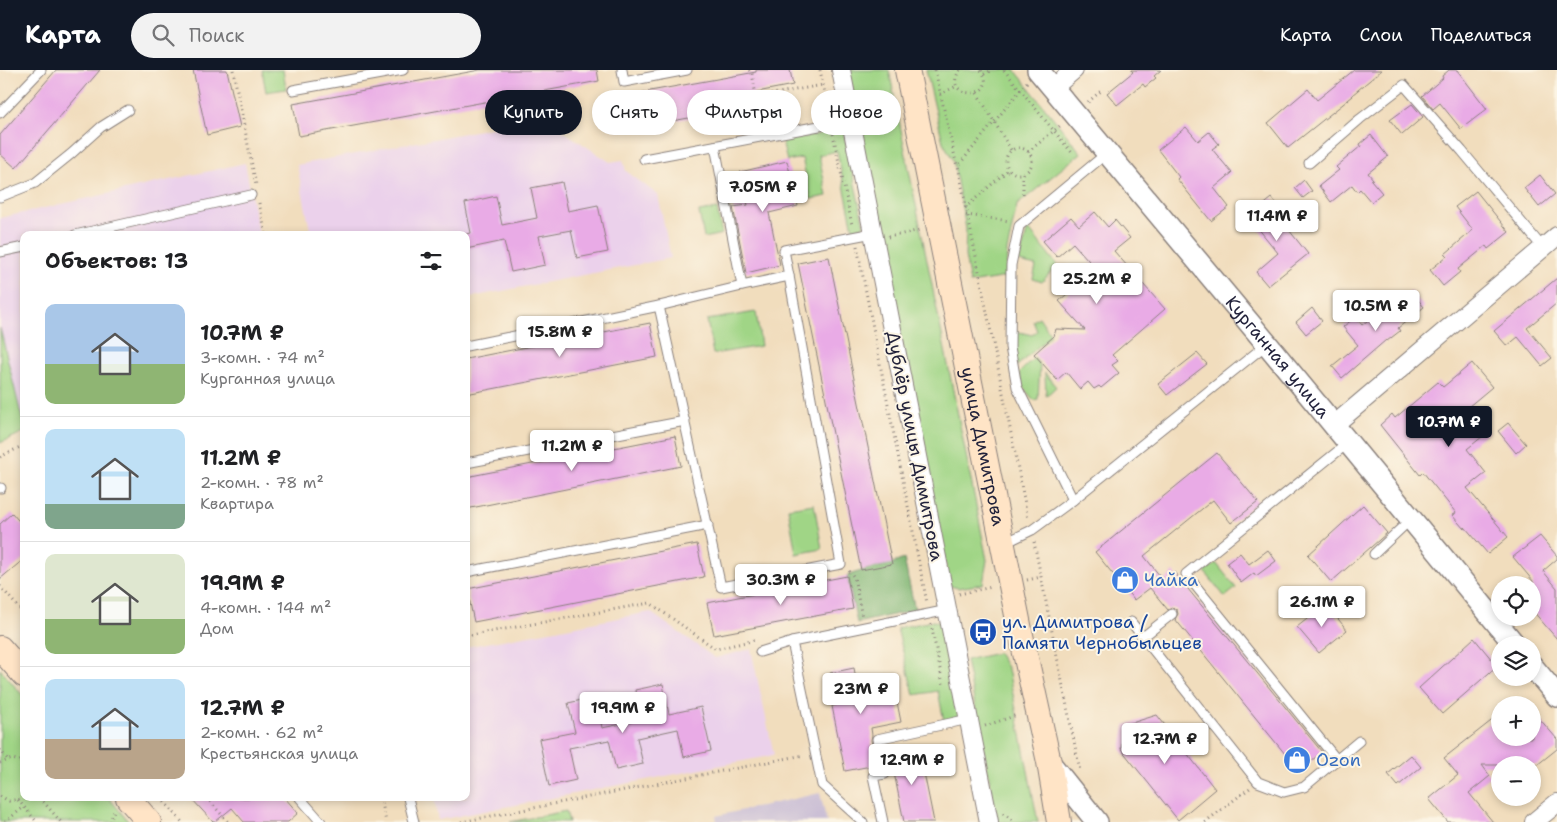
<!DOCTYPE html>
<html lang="ru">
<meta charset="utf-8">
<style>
:root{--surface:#fff;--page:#f2f2f2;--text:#202124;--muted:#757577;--line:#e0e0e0;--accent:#111827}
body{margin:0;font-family:"Shantell Sans",sans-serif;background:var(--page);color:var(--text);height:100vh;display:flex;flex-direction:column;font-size:19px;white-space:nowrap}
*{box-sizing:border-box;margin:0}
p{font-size:16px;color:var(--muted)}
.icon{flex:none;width:28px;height:28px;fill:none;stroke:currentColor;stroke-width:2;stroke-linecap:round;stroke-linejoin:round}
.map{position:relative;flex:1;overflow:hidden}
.details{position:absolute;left:20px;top:161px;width:450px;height:570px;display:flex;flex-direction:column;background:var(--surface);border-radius:10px;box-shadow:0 2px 8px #0003}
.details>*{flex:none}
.guide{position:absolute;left:485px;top:20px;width:475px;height:45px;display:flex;gap:10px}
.buttons{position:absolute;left:1491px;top:506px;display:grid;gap:10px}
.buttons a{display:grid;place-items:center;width:50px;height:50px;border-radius:50%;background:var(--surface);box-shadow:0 2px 8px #0003;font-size:25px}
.price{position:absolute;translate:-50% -42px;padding:0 11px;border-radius:5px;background:#fff;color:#222;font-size:16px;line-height:32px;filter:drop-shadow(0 1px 2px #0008)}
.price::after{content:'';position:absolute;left:50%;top:30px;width:15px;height:11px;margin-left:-8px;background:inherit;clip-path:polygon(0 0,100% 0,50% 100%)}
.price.current{background:var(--accent);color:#fff}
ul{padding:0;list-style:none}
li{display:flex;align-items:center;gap:15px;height:125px;padding:0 25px}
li+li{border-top:1px solid var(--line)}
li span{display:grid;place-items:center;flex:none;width:140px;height:100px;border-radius:10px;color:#555}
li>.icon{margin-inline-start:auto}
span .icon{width:60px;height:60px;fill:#fffc;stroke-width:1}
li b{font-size:21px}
h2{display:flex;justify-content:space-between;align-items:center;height:60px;padding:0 25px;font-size:21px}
.pill{padding:0 18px;border-radius:22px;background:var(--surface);box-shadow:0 2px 8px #0003;font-size:18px;line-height:45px}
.pill.current{background:var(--accent);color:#fff}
header{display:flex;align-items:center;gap:30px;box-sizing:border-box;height:70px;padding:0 25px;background:var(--accent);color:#fff}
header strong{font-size:24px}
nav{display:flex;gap:28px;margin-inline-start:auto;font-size:18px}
.search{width:350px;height:45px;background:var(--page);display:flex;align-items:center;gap:12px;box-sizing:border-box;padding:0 18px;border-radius:28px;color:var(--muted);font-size:19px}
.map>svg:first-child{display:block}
.built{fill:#ebd1eb}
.industrial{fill:#cbbfd5}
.green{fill:#a0d586;stroke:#617c60}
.forest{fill:#80b673;stroke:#516c57}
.building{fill:#e9abe6}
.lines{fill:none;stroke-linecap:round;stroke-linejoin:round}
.service-casing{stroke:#8a807c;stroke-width:11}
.minor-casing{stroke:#8a807c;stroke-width:20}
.tertiary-casing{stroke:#8a807c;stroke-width:24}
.secondary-casing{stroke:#8a807c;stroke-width:26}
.path{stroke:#8a807c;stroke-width:3;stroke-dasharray:1 4;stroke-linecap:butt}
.service{stroke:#fff;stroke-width:9}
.minor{stroke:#fff;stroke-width:18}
.tertiary{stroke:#fff;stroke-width:21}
.secondary{stroke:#ffe4c6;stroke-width:24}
.labels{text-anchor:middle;stroke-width:4;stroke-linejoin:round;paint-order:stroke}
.street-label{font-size:18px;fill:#22223b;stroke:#fcf5e5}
.shop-label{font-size:18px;fill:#366cbe;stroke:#fcf5e5;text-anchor:start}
.transit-label{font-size:18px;fill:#164399;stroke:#fcf5e5;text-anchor:start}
</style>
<header>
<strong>Карта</strong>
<div class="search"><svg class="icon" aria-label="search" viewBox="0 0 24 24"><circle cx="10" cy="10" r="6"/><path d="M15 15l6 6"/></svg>Поиск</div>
<nav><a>Карта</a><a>Слои</a><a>Поделиться</a></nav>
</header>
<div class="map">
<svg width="1557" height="752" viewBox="0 0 1557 752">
<rect width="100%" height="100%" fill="#fcf5e5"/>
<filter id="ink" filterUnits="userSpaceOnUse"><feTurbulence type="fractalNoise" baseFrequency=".02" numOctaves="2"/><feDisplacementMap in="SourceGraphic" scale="10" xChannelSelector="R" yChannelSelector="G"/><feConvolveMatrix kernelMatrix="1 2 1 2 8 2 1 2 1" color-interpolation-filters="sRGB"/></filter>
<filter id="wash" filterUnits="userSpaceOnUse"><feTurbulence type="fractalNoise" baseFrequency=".0096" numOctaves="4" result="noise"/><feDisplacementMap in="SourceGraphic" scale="20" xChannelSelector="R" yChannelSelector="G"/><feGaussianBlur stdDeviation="1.12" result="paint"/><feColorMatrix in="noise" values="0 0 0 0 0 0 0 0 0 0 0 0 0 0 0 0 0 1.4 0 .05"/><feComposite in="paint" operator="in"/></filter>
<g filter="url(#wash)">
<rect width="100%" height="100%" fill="#f1ddbd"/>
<g class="built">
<path d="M543 48 610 92 623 90 626 101 658 125 671 188 466 228V165H311L297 95Z"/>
<path d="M245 93 259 165H24V357L0 258V148Z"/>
<path d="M650 542 715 588 751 579 774 685 438 750 434 728H466V577Z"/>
</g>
<path class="industrial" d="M820 723 827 752H717L716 746Z"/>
<g class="green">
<path d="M262 0H283L286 19 266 22Z"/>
<path d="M848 0H889L987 490 983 514 958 518 950 516Z"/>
<path d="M926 0H1015L1081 83 1017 135 1007 181 1006 207 970 213 965 186 966 159 953 90 943 72Z"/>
<path d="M843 59 864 156 853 159 837 81 819 85 827 126 811 129 802 88 787 91 782 72Z"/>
<path d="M717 139 722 164 704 168 699 142Z"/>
<path d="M1028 158 1057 195 1042 212 1033 209 1036 196 1019 192Z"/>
<path d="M756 242 761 276 713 284 707 250Z"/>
<path d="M1039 247 1051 265 1017 296 1015 261 1032 265 1037 261 1033 251Z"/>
<path d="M0 258 24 357V362L0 373Z"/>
<path d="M1034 288 1040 295 1038 329 1034 330 1024 319 1019 303Z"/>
<path d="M1045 303 1056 317 1046 326Z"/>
<path d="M814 434 822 479 796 484 788 438Z"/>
<path d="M1216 493 1236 518 1225 527 1205 502Z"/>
<path d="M933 551 939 552 943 556 961 646 944 651 938 621 914 625 897 558Z"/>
<path d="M998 583 1008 599 1038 752H998L966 590Z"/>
<path d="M0 599 24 627V728H109L129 752H0Z"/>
<path d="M566 741 569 752H510Z"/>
</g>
<path class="forest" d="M904 489 915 540 857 553 847 506C865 498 885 497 904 489Z"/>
<g id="blocks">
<g class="building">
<path d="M56 0H100L16 98 0 84V65Z"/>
<path d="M193 0H227L240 57 207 65Z"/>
<path d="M480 0H597L599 11 299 66 293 34Z"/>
<path d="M756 0H790L793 15 752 23 755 36 617 61 611 28 756 2Z"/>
<path d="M1131 0H1161L1154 6 1156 8 1145 17 1143 14 1117 35 1107 23 1133 2Z"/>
<path d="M1354 0H1382L1352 25 1353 26 1288 78 1268 53 1308 19 1317 30Z"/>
<path d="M1449 0H1457L1487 39 1461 59 1440 33 1433 39 1422 26 1443 8 1442 6Z"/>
<path d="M1412 34 1423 47 1402 65 1390 50Z"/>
<path d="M1186 57 1198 71 1209 62 1219 74 1212 79 1232 103 1214 118 1229 137 1211 151 1177 109 1179 107 1158 80Z"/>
<path d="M1371 65 1388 87 1368 103 1373 109 1371 110 1382 123 1371 132 1360 119 1357 122 1352 115 1331 132 1319 116 1339 100 1336 97 1361 76 1360 74Z"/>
<path d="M787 91 798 136 769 143 780 195 746 203 733 137 748 135 740 102Z"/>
<path d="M1540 105 1555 124 1539 137 1524 118Z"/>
<path d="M1304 110 1312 121 1303 128 1295 118Z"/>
<path d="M562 112 568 141 598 135 608 182 577 188 571 160 539 166 545 195 511 202 504 171 466 179V164L471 163 465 133 496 126 502 155 537 148 531 118Z"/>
<path d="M1476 121 1509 162 1488 179 1486 176 1458 199 1460 202 1443 216 1430 200 1447 186 1445 184 1473 160 1455 137Z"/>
<path d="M1272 128 1290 150 1285 155 1308 184 1268 216 1256 202 1278 183 1249 147Z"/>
<path d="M1095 142 1108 157 1115 150 1130 168 1114 181 1165 239 1112 285 1118 291 1112 295 1119 303 1101 318 1099 316 1094 319 1088 312 1080 319 1066 302 1057 310 1034 284 1054 266 1056 259 1085 260 1059 231 1096 199 1073 173 1057 187 1043 171 1071 147 1079 156Z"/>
<path d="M829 187 892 494 861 500 798 193Z"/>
<path d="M1557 208V233L1527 258 1552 288 1542 296 1518 267 1507 276 1494 261Z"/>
<path d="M1411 221 1424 237 1398 258 1400 261 1387 271 1386 270 1342 308 1332 296 1358 275 1343 257 1355 247 1362 255 1382 239 1385 243Z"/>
<path d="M1312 238 1322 251 1306 264 1296 252Z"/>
<path d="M650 253 657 287 466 324V289Z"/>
<path d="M1197 283 1207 294 1167 325 1158 314Z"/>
<path d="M1472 293 1492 317 1468 337 1488 362 1467 379 1486 403 1467 418 1508 467 1488 484 1465 457 1464 459 1452 445 1456 443 1423 402 1420 405 1380 355 1392 344 1395 348 1438 312 1443 317Z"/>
<path d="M1508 353 1526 374 1516 383 1498 361Z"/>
<path d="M675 366 681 396 466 439V407Z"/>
<path d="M1217 383 1258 432 1231 453 1213 430 1144 486 1164 511 1174 502 1322 682 1299 701 1175 549 1178 544 1177 540 1172 538 1168 540 1150 518 1134 530 1095 482Z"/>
<path d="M1363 435 1387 463 1331 512 1308 485Z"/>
<path d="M12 443 24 457V489L0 509V454Z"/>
<path d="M1540 466 1557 486V489L1543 501 1557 518V569L1532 540 1533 511 1513 487Z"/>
<path d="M697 474 704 507 474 552 467 519Z"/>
<path d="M1268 480 1276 491 1256 506 1254 503 1241 513 1227 493 1240 483 1249 494Z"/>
<path d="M847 506 853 539 714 565 707 533Z"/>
<path d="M1326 534 1347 560 1319 583 1297 557Z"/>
<path d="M1474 568 1497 596 1442 644 1419 618Z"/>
<path d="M854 598 857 615 892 607 901 652 871 658 872 665 871 670 876 695 845 701 832 636 836 635 830 603Z"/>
<path d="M663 614 669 644 701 637 711 681 684 687 678 659 637 668 643 694 616 700 609 670 569 678 576 710 549 716 539 669 575 662 568 633 596 627 602 658 641 650 635 620Z"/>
<path d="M1532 640 1557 669V679L1537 695H1482L1490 706 1469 723 1493 752H1448L1429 729 1458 705 1444 688 1500 644V668H1532Z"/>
<path d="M1157 645 1215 719 1178 750 1121 679 1125 655Z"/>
<path d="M919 678 934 752H904L890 683Z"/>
<path d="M1411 685 1421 697 1398 716 1388 704Z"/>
<path d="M191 728H285L298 743 288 752H244L232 738 215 752H213Z"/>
</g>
</g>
</g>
<g filter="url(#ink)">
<use href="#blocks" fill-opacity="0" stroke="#8a807c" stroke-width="1"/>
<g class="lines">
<g class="service-casing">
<g id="service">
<path d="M622 0 624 12 687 0"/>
<path d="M293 20 403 0"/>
<path d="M0 43 41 0"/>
<path d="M644 89 851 50"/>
<path d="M1309 93 1360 49 1404 15 1462 81 1543 178"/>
<path d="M0 127 35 113 71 84 101 57 128 40"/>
<path d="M75 165 251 125"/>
<path d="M0 182 24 177"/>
<path d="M789 206 784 180 873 163"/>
<path d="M659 236 742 216"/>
<path d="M466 276 659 236 721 517 841 494 789 206 742 216 715 76"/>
<path d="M466 393 685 351"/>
<path d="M0 418H1"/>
<path d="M1073 430 1017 317 1010 277 1011 195 1019 156 1107 83"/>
<path d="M1003 474 1032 460 1073 430 1267 274"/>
<path d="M1374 484 1411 449"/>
<path d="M466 502 708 455"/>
<path d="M1131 552 1258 712 1284 722 1304 717 1359 671"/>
<path d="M1143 567 1172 544"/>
<path d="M760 582 792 572"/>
<path d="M1337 690 1186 504 1348 373"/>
<path d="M300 728 321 752"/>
<path d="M408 728 414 752"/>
<path d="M863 752 822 715 792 572 948 540"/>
<path d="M883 752 873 706 885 704 877 669 969 649"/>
</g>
</g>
<g class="minor-casing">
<g id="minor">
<path d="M841 0 989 752"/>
<path d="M1053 18 1074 0"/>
<path d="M1334 355 1557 166"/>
<path d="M1534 752 1557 733"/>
</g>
</g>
<g class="tertiary-casing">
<g id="tertiary">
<path id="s1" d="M1038 0 1267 274 1515 575"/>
<path d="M1532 596 1557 626"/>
<path d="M1049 692 1097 752"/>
</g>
</g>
<g class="secondary-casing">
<g id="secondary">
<path id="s2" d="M907 0 1021 565 1049 692 1059 752"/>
<path d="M0 578 24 605"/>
<path d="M128 728 149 752"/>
</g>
</g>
<g class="path">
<path d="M233 0 256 115"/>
<path d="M749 0 752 3 761 55"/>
<path d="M820 0 829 43"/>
<path d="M935 0 957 96"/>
<path d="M960 0C939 30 1002 31 981 0"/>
<path d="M1004 0 1073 84"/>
<path d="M984 4 992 0"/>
<path d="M1027 12 958 96 1028 449"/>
<path d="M977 23 1011 80"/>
<path d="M940 24 957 16"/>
<path d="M756 27 823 15"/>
<path d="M1088 32 1102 20"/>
<path d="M833 64 852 155"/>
<circle cx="1019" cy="91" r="13"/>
<path d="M1028 82 1061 55"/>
<path d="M1023 124V103"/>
<path d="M259 133 266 165"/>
<path d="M965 138 1009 99"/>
<path d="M966 145 1010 151"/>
<path d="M888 167 921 160"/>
<path d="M857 176 927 533"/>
<path d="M0 387 24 375"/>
<path d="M1034 472 1080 701"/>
<path d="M849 501 854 507 862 547"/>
<path d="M1027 510 1041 507"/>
<path d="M0 516 24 544"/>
<path d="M959 524 992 517"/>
<path d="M931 554 943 614"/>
<path d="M466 566 650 533 716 579 755 570"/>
<path d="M985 656 1017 645"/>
<path d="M0 680 8 690"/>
<path d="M0 693 12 689 24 692"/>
<path d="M0 726 9 731 24 728"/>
<path d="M40 728 61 752"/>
<path d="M161 728 182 752"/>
<path d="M207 728 228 752"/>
<path d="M381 728 386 752"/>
<path d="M18 730 37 752"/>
<path d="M1003 743 1015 752"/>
<path d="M5 752 24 737"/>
<path d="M110 752 114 741"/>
<path d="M461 752 804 685"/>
<path d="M1205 752 1250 718"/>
</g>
<use href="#service" class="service"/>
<use href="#minor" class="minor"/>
<use href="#tertiary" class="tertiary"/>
<use href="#secondary" class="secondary"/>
</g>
</g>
<defs>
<g id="shop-disc" transform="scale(1.4375)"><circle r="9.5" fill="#3f7fe0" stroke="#fcf5e5"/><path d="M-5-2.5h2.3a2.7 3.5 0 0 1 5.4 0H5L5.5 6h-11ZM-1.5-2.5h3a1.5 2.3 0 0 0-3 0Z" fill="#fff"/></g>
<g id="bus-disc" transform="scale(1.4375)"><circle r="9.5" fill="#1a4fb4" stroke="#fcf5e5"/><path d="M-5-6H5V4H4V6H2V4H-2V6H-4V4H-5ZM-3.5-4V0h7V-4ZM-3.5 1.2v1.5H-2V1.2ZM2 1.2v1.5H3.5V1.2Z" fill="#fff"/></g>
</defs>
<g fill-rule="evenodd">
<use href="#shop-disc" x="1125" y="510"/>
<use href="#bus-disc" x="983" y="562"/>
<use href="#shop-disc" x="1297" y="690"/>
</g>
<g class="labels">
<g class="street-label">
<text dy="6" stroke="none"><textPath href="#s1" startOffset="374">Курганная улица</textPath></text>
<text transform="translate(915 376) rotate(79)" y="6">Дублёр улицы Димитрова</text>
<text dy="6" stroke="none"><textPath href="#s2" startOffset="384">улица Димитрова</textPath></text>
</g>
<g class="shop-label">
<text x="1144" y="516">Чайка</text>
<text x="1316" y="696">Ozon</text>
</g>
<g class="transit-label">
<text x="1002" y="558">ул. Димитрова /<tspan x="1002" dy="21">Памяти Чернобыльцев</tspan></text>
</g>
</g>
</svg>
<div class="buttons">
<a><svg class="icon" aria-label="locate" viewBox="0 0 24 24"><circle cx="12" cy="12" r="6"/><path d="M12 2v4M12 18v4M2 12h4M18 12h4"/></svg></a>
<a><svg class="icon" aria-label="layers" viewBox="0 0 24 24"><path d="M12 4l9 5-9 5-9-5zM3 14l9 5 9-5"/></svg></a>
<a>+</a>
<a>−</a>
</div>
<b class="price" style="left:763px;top:143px">7.05M ₽</b>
<b class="price" style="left:1277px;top:172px">11.4M ₽</b>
<b class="price" style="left:1097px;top:235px">25.2M ₽</b>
<b class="price" style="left:1376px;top:262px">10.5M ₽</b>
<b class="price" style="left:560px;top:288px">15.8M ₽</b>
<b class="price current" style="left:1449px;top:378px">10.7M ₽</b>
<b class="price" style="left:572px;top:402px">11.2M ₽</b>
<b class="price" style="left:781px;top:536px">30.3M ₽</b>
<b class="price" style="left:1322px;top:558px">26.1M ₽</b>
<b class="price" style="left:861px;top:645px">23M ₽</b>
<b class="price" style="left:623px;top:664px">19.9M ₽</b>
<b class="price" style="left:1165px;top:695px">12.7M ₽</b>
<b class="price" style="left:912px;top:716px">12.9M ₽</b>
<div class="guide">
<a class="pill current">Купить</a>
<a class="pill">Снять</a>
<a class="pill">Фильтры</a>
<a class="pill">Новое</a>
</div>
<section class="details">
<h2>Объектов: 13<svg class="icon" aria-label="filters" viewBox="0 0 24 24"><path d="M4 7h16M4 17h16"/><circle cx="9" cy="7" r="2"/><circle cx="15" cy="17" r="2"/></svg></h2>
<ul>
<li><span style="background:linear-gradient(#a9c7e8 60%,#8fb573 0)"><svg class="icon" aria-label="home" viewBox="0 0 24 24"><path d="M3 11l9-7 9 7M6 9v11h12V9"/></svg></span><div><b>10.7M ₽</b><p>3-комн. · 74 m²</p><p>Курганная улица</p></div></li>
<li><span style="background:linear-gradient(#bfe0f5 75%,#7fa58c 0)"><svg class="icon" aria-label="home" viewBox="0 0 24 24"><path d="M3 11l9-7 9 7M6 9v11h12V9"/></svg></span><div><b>11.2M ₽</b><p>2-комн. · 78 m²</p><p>Квартира</p></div></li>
<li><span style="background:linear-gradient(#dfe7d0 65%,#8fb573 0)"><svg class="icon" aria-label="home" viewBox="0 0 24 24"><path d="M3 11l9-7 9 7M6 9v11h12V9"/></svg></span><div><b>19.9M ₽</b><p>4-комн. · 144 m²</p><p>Дом</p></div></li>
<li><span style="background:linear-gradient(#bfe0f5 60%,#b9a48a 0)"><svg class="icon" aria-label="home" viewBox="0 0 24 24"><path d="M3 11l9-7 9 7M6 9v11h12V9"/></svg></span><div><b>12.7M ₽</b><p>2-комн. · 62 m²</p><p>Крестьянская улица</p></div></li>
</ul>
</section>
</div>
